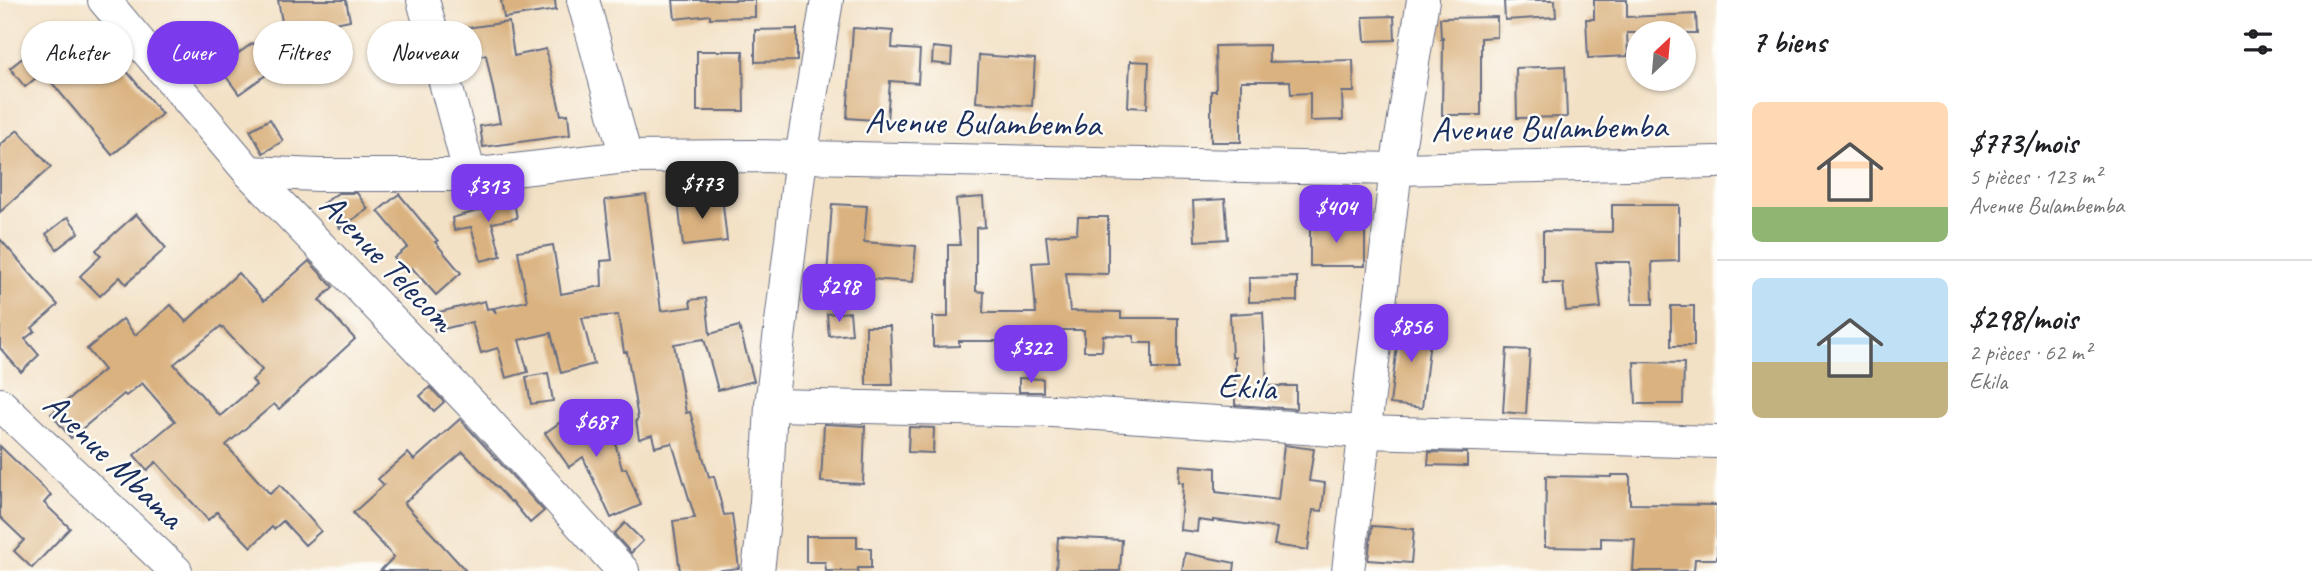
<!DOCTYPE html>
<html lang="fr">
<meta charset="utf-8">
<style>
:root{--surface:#fff;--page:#f2f2f2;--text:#202124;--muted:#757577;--line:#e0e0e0;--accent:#7c3aed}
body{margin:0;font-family:Caveat,sans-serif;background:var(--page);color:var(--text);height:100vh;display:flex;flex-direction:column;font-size:26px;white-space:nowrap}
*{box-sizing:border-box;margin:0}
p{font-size:23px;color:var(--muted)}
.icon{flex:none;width:38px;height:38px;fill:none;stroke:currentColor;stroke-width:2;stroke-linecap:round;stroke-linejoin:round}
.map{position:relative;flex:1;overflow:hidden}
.sheet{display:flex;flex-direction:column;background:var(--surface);width:595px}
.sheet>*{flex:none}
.guide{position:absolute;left:21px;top:21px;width:665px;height:63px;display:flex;gap:14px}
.needle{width:46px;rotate:26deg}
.tools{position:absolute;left:1626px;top:21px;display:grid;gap:14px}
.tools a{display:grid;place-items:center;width:70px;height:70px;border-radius:50%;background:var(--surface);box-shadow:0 2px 5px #0004;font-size:35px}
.price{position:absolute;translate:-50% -60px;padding:0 16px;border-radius:14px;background:var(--accent);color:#fff;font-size:23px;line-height:46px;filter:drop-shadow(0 2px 4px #0008)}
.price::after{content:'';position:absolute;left:50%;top:42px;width:21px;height:16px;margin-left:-10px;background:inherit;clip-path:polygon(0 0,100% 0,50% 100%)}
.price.selected{background:#222;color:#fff}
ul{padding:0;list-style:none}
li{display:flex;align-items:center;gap:21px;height:175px;padding:0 35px}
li+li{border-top:2px solid var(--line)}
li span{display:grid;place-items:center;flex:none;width:196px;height:140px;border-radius:10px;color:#555}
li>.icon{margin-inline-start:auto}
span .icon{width:84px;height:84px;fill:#fffc;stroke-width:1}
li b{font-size:30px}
h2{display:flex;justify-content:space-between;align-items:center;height:84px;padding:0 35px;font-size:30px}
.pill{padding:0 24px;border-radius:32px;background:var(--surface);box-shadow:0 2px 5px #0004;font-size:24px;line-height:63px}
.pill.selected{background:var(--accent);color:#fff}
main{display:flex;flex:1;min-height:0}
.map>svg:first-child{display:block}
.building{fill:#dab280;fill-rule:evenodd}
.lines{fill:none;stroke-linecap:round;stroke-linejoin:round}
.minor-casing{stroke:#676d82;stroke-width:34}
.minor{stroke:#fff;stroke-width:32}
.labels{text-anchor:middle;stroke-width:5;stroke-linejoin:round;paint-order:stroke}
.street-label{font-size:35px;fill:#1b2f5e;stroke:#fdfcf7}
</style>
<main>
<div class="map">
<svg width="1717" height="571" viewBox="0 0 1717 571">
<rect width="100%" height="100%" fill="#fdfcf7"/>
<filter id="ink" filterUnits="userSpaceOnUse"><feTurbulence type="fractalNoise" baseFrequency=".0143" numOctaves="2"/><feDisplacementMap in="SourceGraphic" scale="14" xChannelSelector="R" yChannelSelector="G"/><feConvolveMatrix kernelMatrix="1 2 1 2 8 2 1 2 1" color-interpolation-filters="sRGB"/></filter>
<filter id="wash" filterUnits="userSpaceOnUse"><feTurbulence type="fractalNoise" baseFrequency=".00686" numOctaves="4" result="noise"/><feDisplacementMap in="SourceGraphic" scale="28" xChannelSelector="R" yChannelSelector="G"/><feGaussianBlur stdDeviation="1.57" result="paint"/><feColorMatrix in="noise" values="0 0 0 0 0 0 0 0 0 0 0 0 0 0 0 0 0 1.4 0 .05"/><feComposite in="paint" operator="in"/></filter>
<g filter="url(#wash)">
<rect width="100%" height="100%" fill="#f3e1c6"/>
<g id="blocks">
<g class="building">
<path d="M278 0H346L350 20 284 33Z"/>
<path d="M501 0H555L556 10 504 18Z"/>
<path d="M673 0H755V17L710 18V15L675 19Z"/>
<path d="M1518 0H1555L1556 17 1505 20 1504 1Z"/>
<path d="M1594 0H1627V17L1696 14 1697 33H1627L1628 56 1588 58 1586 19H1594Z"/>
<path d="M1394 16 1395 40 1365 41 1363 17Z"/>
<path d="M1497 17V37L1481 38V115H1442L1443 38 1441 39 1440 18Z"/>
<path d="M68 22 90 49 101 40 162 114 112 155 43 72 25 87 10 68Z"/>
<path d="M509 22 514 56 546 49 561 115 568 114 570 135 483 147 480 126 500 123 486 55 458 58 451 30Z"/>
<path d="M853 28 893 31 892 48 920 50 918 83 890 81 887 121 847 118Z"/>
<path d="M797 29V61L755 62V30Z"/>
<path d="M253 43 273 70 239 94 219 67Z"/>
<path d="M1269 45V62L1353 60 1354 92H1342L1343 120 1310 121V93L1291 94 1290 81H1241V142H1211V91H1216L1215 46Z"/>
<path d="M933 47 952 49 951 65 932 63Z"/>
<path d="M697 51H743L744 111H697Z"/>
<path d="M979 55 1035 59 1032 106 976 102Z"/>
<path d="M1130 61 1149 62 1147 108 1128 107Z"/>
<path d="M1565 66 1567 117 1517 118 1516 68Z"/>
<path d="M270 119 283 141 263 153 250 130Z"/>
<path d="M18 130 51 167 0 212V145Z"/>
<path d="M512 192 517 218 492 223 501 256 481 261 471 227 454 230 452 218 495 206 493 195Z"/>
<path d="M338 193H357L368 209 340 228 324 203Z"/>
<path d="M399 194 438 241 435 242 461 273 436 295 412 268 406 273 394 258 408 247 378 211Z"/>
<path d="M646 195 661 311 691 307 690 300 706 298 710 334 739 326 754 381 718 390 704 339 674 344 686 413 690 412 709 477 714 476 724 515 732 514 739 568 714 571H680L673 521 695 518 672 443 655 447 652 435 639 439 636 420 638 419 627 352H624L618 315 582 318 594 364 561 373 551 333 519 340 528 372 506 378 498 348 481 353 472 322 435 331 431 314 485 301 487 309 492 308 496 313 494 308 527 301 518 251 553 245 561 294 602 286 601 261 612 260 605 200Z"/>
<path d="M722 196 727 241 683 246 678 200Z"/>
<path d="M983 197 985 227 976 228V291L984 292 983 313H1036L1032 263 1049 262 1046 236 1077 233 1078 217H1108V274L1066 273 1070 311 1121 312V318H1178V369H1152V343H1134V336L1103 335 1102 351H1084V330H1028V348H998L997 341H959V346L933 347V317H948V245H960L956 199Z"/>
<path d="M1225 199 1228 239 1195 241 1193 201Z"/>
<path d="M832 204 867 206 864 242 916 246 913 282 827 276Z"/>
<path d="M1612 205H1679V261L1652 262 1653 304H1632L1630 262H1596L1601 308 1566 311 1563 283H1543V231L1612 232Z"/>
<path d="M136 214 166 248 126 284 120 277 100 296 80 276 101 256 96 250Z"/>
<path d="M68 217 79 232 57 249 46 234Z"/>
<path d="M1310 220H1339V230H1365V266H1310Z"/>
<path d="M0 239 58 305 32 328 35 331 25 339 39 355 21 372 0 348Z"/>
<path d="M309 261 333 287 319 300 355 339 279 409 274 404 226 445 270 494 280 485 321 531 305 545 283 521 274 529 272 527 251 547 217 512 208 520 156 462 147 470 134 455 175 421 142 383 126 396 124 394 71 438 51 414 104 370 87 349 123 319 135 335 171 305 186 322 238 273 264 301ZM221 326 262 370 252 380 256 385 220 416 174 364Z"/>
<path d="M1297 277V301L1249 302V278Z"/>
<rect x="1671" y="306" width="23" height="40"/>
<path d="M850 312 852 334 829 336 827 314Z"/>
<path d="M1263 312 1267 386H1296V409L1235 405V357H1232L1230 314Z"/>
<path d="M1400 320 1432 324 1422 408 1390 404Z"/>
<path d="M866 326H890L893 385H866Z"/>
<path d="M1507 349 1530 350 1526 414 1503 412Z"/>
<path d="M1634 362 1684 363 1683 404H1636Z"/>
<path d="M548 373 553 401 531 404 526 377Z"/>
<path d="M1019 378 1043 379V392H1019Z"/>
<path d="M430 387 444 402 434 411 420 396Z"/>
<path d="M583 406 600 430 611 427 622 469 626 468 641 505 611 518 583 457 569 467 545 433Z"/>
<path d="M460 419 544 511 530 523 512 501 511 502 463 452 404 503 466 571H380L394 557 353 513 384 485 378 479 408 453 414 460Z"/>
<path d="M824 424 865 426 863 484 821 482Z"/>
<path d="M909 427 934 428 933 453 908 452Z"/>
<path d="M1284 445 1314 449 1309 481 1325 483 1322 511 1313 510 1308 550 1274 545 1277 528 1213 520V522L1198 520 1197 532 1180 530 1183 483 1179 482 1180 465 1216 468V492L1278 500Z"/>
<path d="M0 446 51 495 44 503 70 528 32 568 14 551 24 540 0 517Z"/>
<path d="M1429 452 1467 453V466L1428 465Z"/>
<path d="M1611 475H1630V504L1717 505V559H1695L1694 571H1633L1635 539 1601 538V548L1545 547 1546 476 1611 477Z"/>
<path d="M625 523 643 541 631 553 614 534Z"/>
<path d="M1372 526 1414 529 1411 563 1368 560Z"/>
<path d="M806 536H857V548H871V568H858V571H826L825 562H806Z"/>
<path d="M1058 537 1122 540 1120 571H1056Z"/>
<path d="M1185 553 1235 563 1234 571H1182Z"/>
</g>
</g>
</g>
<g filter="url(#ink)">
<use href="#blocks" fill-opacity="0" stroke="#676d82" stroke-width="2"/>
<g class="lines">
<g class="minor-casing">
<g id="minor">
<path d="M104 0 249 172 476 409 623 571"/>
<path d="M423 0 470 175"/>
<path d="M583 0 626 157"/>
<path d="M249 172 318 175H470L626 157 753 156 1396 169 1717 162"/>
<path d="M0 404 176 571"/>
<path d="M771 405 1053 411 1363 432 1717 442"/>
<path d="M758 571 766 502 771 405 801 157 827 0"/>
<path d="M1348 571 1396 169 1423 0"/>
</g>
</g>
<use href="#minor" class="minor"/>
</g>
</g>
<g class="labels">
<g class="street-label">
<text transform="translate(983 122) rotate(1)" y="12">Avenue Bulambemba</text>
<text transform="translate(1549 127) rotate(-1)" y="12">Avenue Bulambemba</text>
<text transform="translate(388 262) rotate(46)" y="12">Avenue Telecom</text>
<text transform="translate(1247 386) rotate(4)" y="12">Ekila</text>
<text transform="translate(114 460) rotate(44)" y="12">Avenue Mbama</text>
</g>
</g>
</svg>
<div class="tools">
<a><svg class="needle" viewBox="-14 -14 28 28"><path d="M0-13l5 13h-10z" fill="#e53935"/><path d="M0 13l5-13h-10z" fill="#757577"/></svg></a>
</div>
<b class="price selected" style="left:702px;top:221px">$773</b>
<b class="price" style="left:488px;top:224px">$313</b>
<b class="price" style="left:1336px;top:245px">$404</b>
<b class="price" style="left:839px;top:324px">$298</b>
<b class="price" style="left:1411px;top:364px">$856</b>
<b class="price" style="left:1031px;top:385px">$322</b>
<b class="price" style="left:596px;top:459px">$687</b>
<div class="guide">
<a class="pill">Acheter</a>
<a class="pill selected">Louer</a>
<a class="pill">Filtres</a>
<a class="pill">Nouveau</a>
</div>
</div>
<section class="sheet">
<h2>7 biens<svg class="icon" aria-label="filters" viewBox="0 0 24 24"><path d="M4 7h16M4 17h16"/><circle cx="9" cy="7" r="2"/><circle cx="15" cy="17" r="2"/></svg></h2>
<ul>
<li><span style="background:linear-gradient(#ffd9b3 75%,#8fb573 0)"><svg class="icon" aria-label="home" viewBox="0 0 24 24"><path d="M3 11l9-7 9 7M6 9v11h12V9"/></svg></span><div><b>$773/mois</b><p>5 pièces · 123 m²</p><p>Avenue Bulambemba</p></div></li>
<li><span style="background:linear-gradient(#bfe0f5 60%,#c2b280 0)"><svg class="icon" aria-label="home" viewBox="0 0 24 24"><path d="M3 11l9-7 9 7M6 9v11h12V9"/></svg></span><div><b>$298/mois</b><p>2 pièces · 62 m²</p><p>Ekila</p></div></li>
</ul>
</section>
</main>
